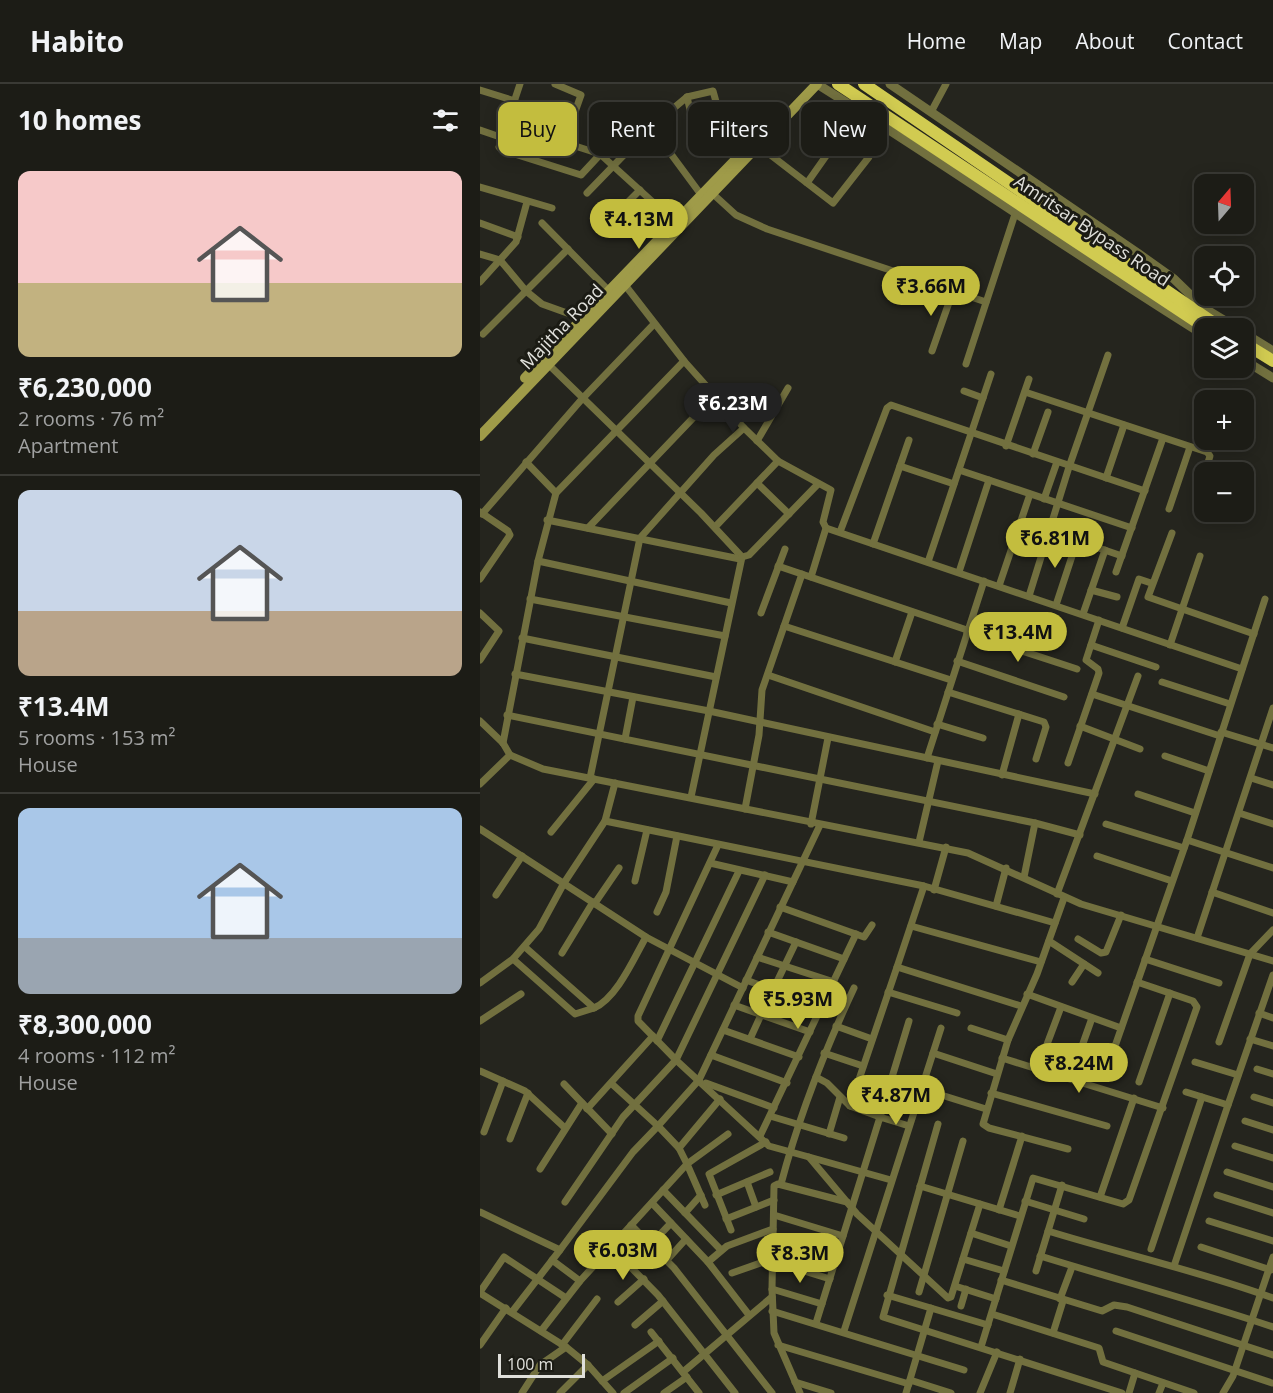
<!DOCTYPE html>
<meta charset="utf-8">
<style>
:root{--surface:#1c1c16;--page:#292923;--text:#f1f3f6;--muted:#a0a1a1;--line:#3a3a35;--accent:#c3bd3e}
body{margin:0;font-family:"Open Sans",sans-serif;background:var(--page);color:var(--text);height:100vh;display:flex;flex-direction:column;font-size:22px;white-space:nowrap}
*{box-sizing:border-box;margin:0}
p{font-size:20px;color:var(--muted)}
.icon{flex:none;width:33px;height:33px;fill:none;stroke:currentColor;stroke-width:2;stroke-linecap:round;stroke-linejoin:round}
.map{position:relative;flex:1;overflow:hidden}
.drawer{display:flex;flex-direction:column;background:var(--surface);width:480px}
.drawer>*{flex:none}
.top-card{position:absolute;left:18px;top:18px;width:570px;height:54px;display:flex;gap:12px}
.needle{width:39px;rotate:19deg}
.tools{position:absolute;left:714px;top:90px;display:grid;gap:12px}
.tools a{display:grid;place-items:center;width:60px;height:60px;border-radius:12px;background:var(--surface);box-shadow:0 3px 15px #0003,0 0 0 2px var(--line);font-size:30px}
.scale{position:absolute;left:18px;bottom:15px;width:87px;box-sizing:border-box;padding-left:6px;border:3px solid #e0e0db;border-top:0;font-size:16px;line-height:21px;white-space:nowrap;color:#e0e0db;-webkit-text-stroke:4px #1b1b14;paint-order:stroke}
.price{position:absolute;translate:-50% -51px;padding:0 14px;border-radius:21px;background:var(--accent);color:#111;font-size:20px;line-height:39px;filter:drop-shadow(0 2px 3px #0008)}
.price::after{content:'';position:absolute;left:50%;top:36px;width:18px;height:14px;margin-left:-9px;background:inherit;clip-path:polygon(0 0,100% 0,50% 100%)}
.price.active{background:#222;color:#fff}
ul{padding:0;list-style:none}
li{display:grid;align-content:center;gap:12px;height:318px;padding:0 18px}
li+li{border-top:2px solid var(--line)}
li span{display:grid;place-items:center;height:186px;border-radius:12px;color:#555}
li>.icon{margin-inline-start:auto}
span .icon{width:108px;height:108px;fill:#fffc;stroke-width:1}
li b{font-size:26px}
h2{display:flex;justify-content:space-between;align-items:center;height:72px;padding:0 18px;font-size:26px}
.chip{padding:0 21px;border-radius:12px;background:var(--surface);box-shadow:0 3px 15px #0003,0 0 0 2px var(--line);font-size:21px;line-height:54px}
.chip.active{background:var(--accent);color:#111}
header{display:flex;align-items:center;gap:36px;box-sizing:border-box;height:84px;padding:0 30px;background:var(--surface);border-bottom:2px solid var(--line)}
header strong{font-size:28px}
nav{display:flex;gap:33px;margin-inline-start:auto;font-size:21px}
main{display:flex;flex:1;min-height:0}
.map>svg:first-child{display:block}
.lines{fill:none;stroke-linecap:round;stroke-linejoin:round}
.minor{stroke:#72703f;stroke-width:7}
.tertiary{stroke:#72703f;stroke-width:9}
.secondary{stroke:#9f9b49;stroke-width:10}
.trunk{stroke:#d1cb51;stroke-width:12}
.labels{text-anchor:middle;stroke-width:6;stroke-linejoin:round;paint-order:stroke}
.street-label{font-size:18px;fill:#e0e0db;stroke:#1b1b14}
</style>
<header>
<strong>Habito</strong>
<nav><a>Home</a><a>Map</a><a>About</a><a>Contact</a></nav>
</header>
<main>
<section class="drawer">
<h2>10 homes<svg class="icon" aria-label="filters" viewBox="0 0 24 24"><path d="M4 7h16M4 17h16"/><circle cx="9" cy="7" r="2"/><circle cx="15" cy="17" r="2"/></svg></h2>
<ul>
<li><span style="background:linear-gradient(#f6c9c9 60%,#c2b280 0)"><svg class="icon" aria-label="home" viewBox="0 0 24 24"><path d="M3 11l9-7 9 7M6 9v11h12V9"/></svg></span><div><b>₹6,230,000</b><p>2 rooms · 76 m²</p><p>Apartment</p></div></li>
<li><span style="background:linear-gradient(#c9d6e8 65%,#b9a48a 0)"><svg class="icon" aria-label="home" viewBox="0 0 24 24"><path d="M3 11l9-7 9 7M6 9v11h12V9"/></svg></span><div><b>₹13.4M</b><p>5 rooms · 153 m²</p><p>House</p></div></li>
<li><span style="background:linear-gradient(#a9c7e8 70%,#9aa5b1 0)"><svg class="icon" aria-label="home" viewBox="0 0 24 24"><path d="M3 11l9-7 9 7M6 9v11h12V9"/></svg></span><div><b>₹8,300,000</b><p>4 rooms · 112 m²</p><p>House</p></div></li>
</ul>
</section>
<div class="map">
<svg width="793" height="1309" viewBox="0 0 793 1309">
<rect width="100%" height="100%" fill="#25251e"/>
<g class="lines">
<g class="minor">
<path d="M40 0 19 63 22 66 101 91 141 48 114 37"/>
<path d="M75 0 101 11 84 59"/>
<path d="M0 6 35 17"/>
<path d="M207 13 233 7 242 39 231 52"/>
<path d="M451 28 466 0"/>
<path d="M27 40 120 70 197 140"/>
<path d="M0 46 23 54"/>
<path d="M279 62 353 119 389 73"/>
<path d="M327 99 346 72"/>
<path d="M0 103 72 124"/>
<path d="M107 109 171 43"/>
<path d="M233 110 256 131 287 145 506 218"/>
<path d="M222 112 171 43 207 13 218 59 222 61 231 52 257 76"/>
<path d="M134 132 160 106"/>
<path d="M0 139 38 153"/>
<path d="M62 139 132 210"/>
<path d="M0 170 20 176 46 207 62 220 101 234"/>
<path d="M0 198 36 158 47 118"/>
<path d="M145 201 204 277 264 344 298 377 351 406 343 438 346 444 331 493"/>
<path d="M3 250 88 165"/>
<path d="M452 267 473 207"/>
<path d="M486 280 535 130"/>
<path d="M69 281 221 429 262 473 211 713"/>
<path d="M484 307 503 314"/>
<path d="M545 308 727 368 730 372 725 388"/>
<path d="M277 357 308 304"/>
<path d="M526 362 549 295"/>
<path d="M553 370 568 328"/>
<path d="M46 378 76 409"/>
<path d="M420 382 429 356"/>
<path d="M479 386 509 396"/>
<path d="M626 394 644 341"/>
<path d="M722 398 724 389"/>
<path d="M277 399 309 430"/>
<path d="M564 415 577 378"/>
<path d="M689 425 710 363"/>
<path d="M0 428 28 447 30 451 0 495"/>
<path d="M2 430 102 315 174 240"/>
<path d="M67 436 260 475"/>
<path d="M235 443 298 377"/>
<path d="M108 444 235 311"/>
<path d="M346 444 762 585"/>
<path d="M569 447 642 472"/>
<path d="M360 448 407 324 411 321 665 407"/>
<path d="M692 449 668 513 774 550"/>
<path d="M393 460 420 382 474 400"/>
<path d="M262 473 269 471 338 400"/>
<path d="M58 477 251 519"/>
<path d="M448 478 511 290"/>
<path d="M298 482 487 546"/>
<path d="M479 488 509 396 652 444"/>
<path d="M636 488 683 354"/>
<path d="M519 502 550 410"/>
<path d="M611 506 637 513"/>
<path d="M549 512 589 383 628 271"/>
<path d="M50 515 245 552"/>
<path d="M576 521 597 457"/>
<path d="M0 529 19 547 0 576"/>
<path d="M281 529 305 465"/>
<path d="M603 530 625 466"/>
<path d="M304 542 471 596"/>
<path d="M642 544 659 495 671 499"/>
<path d="M487 549 597 585"/>
<path d="M42 554 236 593"/>
<path d="M611 561 676 583"/>
<path d="M690 561 720 472"/>
<path d="M477 577 584 613"/>
<path d="M415 578 432 528"/>
<path d="M35 590 229 627 615 710"/>
<path d="M288 591 455 648"/>
<path d="M682 598 750 620"/>
<path d="M468 608 564 638 566 643 556 675"/>
<path d="M612 610 740 652"/>
<path d="M27 631 555 739 544 793"/>
<path d="M0 637 23 659 30 671 63 685 488 769 601 820 793 877"/>
<path d="M457 640 503 654"/>
<path d="M600 642 660 665"/>
<path d="M741 648 793 664"/>
<path d="M145 655 153 613"/>
<path d="M23 659 58 477 76 409 204 277"/>
<path d="M685 672 729 687"/>
<path d="M447 674 504 497"/>
<path d="M588 679 619 589 618 585 606 576 619 536"/>
<path d="M522 691 539 630"/>
<path d="M110 694 160 454 234 371 264 344"/>
<path d="M771 694 793 701"/>
<path d="M0 700 30 671"/>
<path d="M658 710 715 729"/>
<path d="M265 725 279 651 282 606 322 490"/>
<path d="M759 729 793 740"/>
<path d="M125 737 444 802 575 839"/>
<path d="M555 739 600 751"/>
<path d="M331 740 348 654"/>
<path d="M626 740 704 764"/>
<path d="M0 745 166 853 263 904"/>
<path d="M71 748 114 695"/>
<path d="M707 756 793 784"/>
<path d="M439 758 458 677"/>
<path d="M238 761 158 932V937L196 976 289 1062 329 1073 377 1130 468 1214 471 1213 500 1120"/>
<path d="M617 772 692 797"/>
<path d="M230 779 313 798"/>
<path d="M155 797 167 746"/>
<path d="M444 802 417 883 541 922"/>
<path d="M454 806 466 763"/>
<path d="M732 808 793 829"/>
<path d="M577 810 658 592"/>
<path d="M16 811 42 772"/>
<path d="M584 814 557 890 528 956 503 1040 509 1044 588 1065"/>
<path d="M115 819 139 784"/>
<path d="M516 822 526 784"/>
<path d="M300 823 384 853 392 841"/>
<path d="M177 828 186 808 197 752"/>
<path d="M431 842 561 878"/>
<path d="M288 848 364 875"/>
<path d="M717 854 793 624"/>
<path d="M598 855 621 869 626 868 641 831"/>
<path d="M569 857 618 889"/>
<path d="M82 869 113 818"/>
<path d="M277 873 354 898"/>
<path d="M33 875 95 930 114 924 45 863"/>
<path d="M665 875 739 899"/>
<path d="M266 896 342 924"/>
<path d="M592 898 604 880"/>
<path d="M0 899 33 875 59 845 84 799 125 737 135 699"/>
<path d="M293 906 316 858"/>
<path d="M408 908 477 929"/>
<path d="M547 910 641 944"/>
<path d="M254 921 330 948"/>
<path d="M114 924C137 914 154 874 166 853"/>
<path d="M779 929 793 934"/>
<path d="M0 937 41 910"/>
<path d="M356 942 392 955"/>
<path d="M491 944 528 956"/>
<path d="M243 946 319 973"/>
<path d="M270 955 281 931"/>
<path d="M770 955 793 962"/>
<path d="M177 957 259 787"/>
<path d="M739 958 770 870 793 846"/>
<path d="M344 969 383 982"/>
<path d="M453 969 517 990"/>
<path d="M231 971 307 999"/>
<path d="M563 971 581 923"/>
<path d="M522 974 683 1024"/>
<path d="M715 978 758 991"/>
<path d="M596 979 612 934"/>
<path d="M777 985 793 990"/>
<path d="M0 987 45 1007 85 1044"/>
<path d="M626 988 707 756 785 515"/>
<path d="M336 993 347 999 370 1022 400 1033 429 937"/>
<path d="M659 998 690 909"/>
<path d="M226 999 294 1024"/>
<path d="M84 1000 132 1050"/>
<path d="M706 1008 748 1021 793 891"/>
<path d="M511 1009 627 1042"/>
<path d="M458 1010 506 1025"/>
<path d="M774 1013 793 1019"/>
<path d="M370 1022 417 883"/>
<path d="M107 1025 173 952"/>
<path d="M290 1032 364 1054"/>
<path d="M765 1037 793 1046"/>
<path d="M458 1040 403 1233 642 1309"/>
<path d="M4 1048 23 997"/>
<path d="M349 1050 360 1013"/>
<path d="M280 1052 376 850"/>
<path d="M30 1055 48 1009"/>
<path d="M755 1062 793 1074"/>
<path d="M199 1064 240 1015"/>
<path d="M329 1073 411 1096"/>
<path d="M60 1085 102 1019"/>
<path d="M747 1088 793 1103"/>
<path d="M267 1098 276 1123"/>
<path d="M301 1100C319 1032 344 968 374 904"/>
<path d="M440 1102 540 1132"/>
<path d="M183 1106 241 1166"/>
<path d="M236 1111 290 1088"/>
<path d="M737 1111 793 1129"/>
<path d="M620 1113 654 1014"/>
<path d="M545 1117 604 1135"/>
<path d="M85 1118 143 1033 196 976 285 791"/>
<path d="M172 1119 228 1178 269 1231"/>
<path d="M225 1121 207 1080 248 1050"/>
<path d="M519 1126 542 1052"/>
<path d="M0 1128 80 1166 153 1068 178 1042 132 1000"/>
<path d="M205 1129 221 1111"/>
<path d="M294 1131 363 1152"/>
<path d="M246 1135 294 1116"/>
<path d="M729 1137 793 1157"/>
<path d="M151 1141 194 1184 292 1309"/>
<path d="M251 1146 229 1090 286 1058"/>
<path d="M568 1147C643 1170 719 1187 793 1214"/>
<path d="M491 1149 531 1162"/>
<path d="M292 1155 356 1173"/>
<path d="M171 1160 191 1139"/>
<path d="M131 1163 178 1211 255 1309"/>
<path d="M721 1163 791 1186"/>
<path d="M671 1165 722 1013"/>
<path d="M560 1172C638 1196 716 1217 793 1243"/>
<path d="M483 1175 524 1187"/>
<path d="M72 1176 100 1197"/>
<path d="M187 1176 206 1155"/>
<path d="M292 1177 350 1195"/>
<path d="M228 1178 247 1162 293 1145"/>
<path d="M694 1182 748 1021"/>
<path d="M556 1187 582 1101"/>
<path d="M252 1189 292 1175"/>
<path d="M521 1196 622 1227 634 1221 647 1223 793 1271"/>
<path d="M475 1202 516 1215"/>
<path d="M292 1205 342 1220"/>
<path d="M0 1208 24 1173 86 1214"/>
<path d="M439 1208 483 1057"/>
<path d="M0 1209 86 1263 108 1281 133 1309"/>
<path d="M407 1211 508 1241"/>
<path d="M580 1215 592 1183"/>
<path d="M138 1218 164 1195"/>
<path d="M481 1222 486 1205"/>
<path d="M292 1227 484 1286"/>
<path d="M32 1228 80 1166"/>
<path d="M512 1230 619 1264 623 1278 714 1309"/>
<path d="M336 1239 400 1033 429 1042"/>
<path d="M155 1241 183 1217"/>
<path d="M61 1247 100 1197 207 1080 199 1064 178 1042 219 996 340 741"/>
<path d="M364 1247 461 944"/>
<path d="M636 1247 792 1299"/>
<path d="M171 1248 219 1309"/>
<path d="M573 1249 583 1217"/>
<path d="M0 1261 26 1224"/>
<path d="M82 1261 117 1215"/>
<path d="M298 1261 429 1300"/>
<path d="M501 1263 553 1094 643 1120 649 1116 717 923 713 917 657 898"/>
<path d="M203 1288 292 1213"/>
<path d="M430 1296 471 1309"/>
<path d="M122 1297 179 1257"/>
<path d="M315 1298 351 1309"/>
<path d="M42 1309 60 1281 86 1263"/>
<path d="M80 1309 108 1281"/>
<path d="M144 1309 193 1274"/>
<path d="M184 1309 207 1293"/>
<path d="M320 1309 294 1249 292 1205 294 1102 298 1100 367 1118"/>
<path d="M426 1309 451 1224"/>
<path d="M500 1309 517 1268"/>
<path d="M530 1309 540 1275"/>
<path d="M649 1309 655 1289"/>
<path d="M679 1309 683 1299"/>
<path d="M743 1309 753 1292 793 1173"/>
</g>
<g class="tertiary">
<path d="M337 0C468 82 594 170 724 251"/>
<path d="M410 0 659 170 694 195 724 224 757 244"/>
<path d="M764 249 793 267"/>
<path d="M764 276 793 294"/>
</g>
<g class="secondary">
<path d="M45 294 288 42"/>
<path d="M0 352 337 0"/>
</g>
<g class="trunk">
<path d="M358 0 726 244"/>
<path d="M384 0 741 244"/>
<path d="M764 259 793 277"/>
</g>
</g>
<g class="labels">
<g class="street-label">
<text transform="translate(612 147) rotate(34)" y="6">Amritsar Bypass Road</text>
<text transform="translate(82 243) rotate(-46)" y="6">Majitha Road</text>
</g>
</g>
</svg>
<div class="tools">
<a><svg class="needle" viewBox="-14 -14 28 28"><path d="M0-13l5 13h-10z" fill="#e53935"/><path d="M0 13l5-13h-10z" fill="#a0a1a1"/></svg></a>
<a><svg class="icon" aria-label="locate" viewBox="0 0 24 24"><circle cx="12" cy="12" r="6"/><path d="M12 2v4M12 18v4M2 12h4M18 12h4"/></svg></a>
<a><svg class="icon" aria-label="layers" viewBox="0 0 24 24"><path d="M12 4l9 5-9 5-9-5zM3 14l9 5 9-5"/></svg></a>
<a>+</a>
<a>−</a>
</div>
<div class="scale">100 m</div>
<b class="price" style="left:159px;top:166px">₹4.13M</b>
<b class="price" style="left:451px;top:233px">₹3.66M</b>
<b class="price active" style="left:253px;top:350px">₹6.23M</b>
<b class="price" style="left:575px;top:485px">₹6.81M</b>
<b class="price" style="left:538px;top:579px">₹13.4M</b>
<b class="price" style="left:318px;top:946px">₹5.93M</b>
<b class="price" style="left:599px;top:1010px">₹8.24M</b>
<b class="price" style="left:416px;top:1042px">₹4.87M</b>
<b class="price" style="left:143px;top:1197px">₹6.03M</b>
<b class="price" style="left:320px;top:1200px">₹8.3M</b>
<div class="top-card">
<a class="chip active">Buy</a>
<a class="chip">Rent</a>
<a class="chip">Filters</a>
<a class="chip">New</a>
</div>
</div>
</main>
